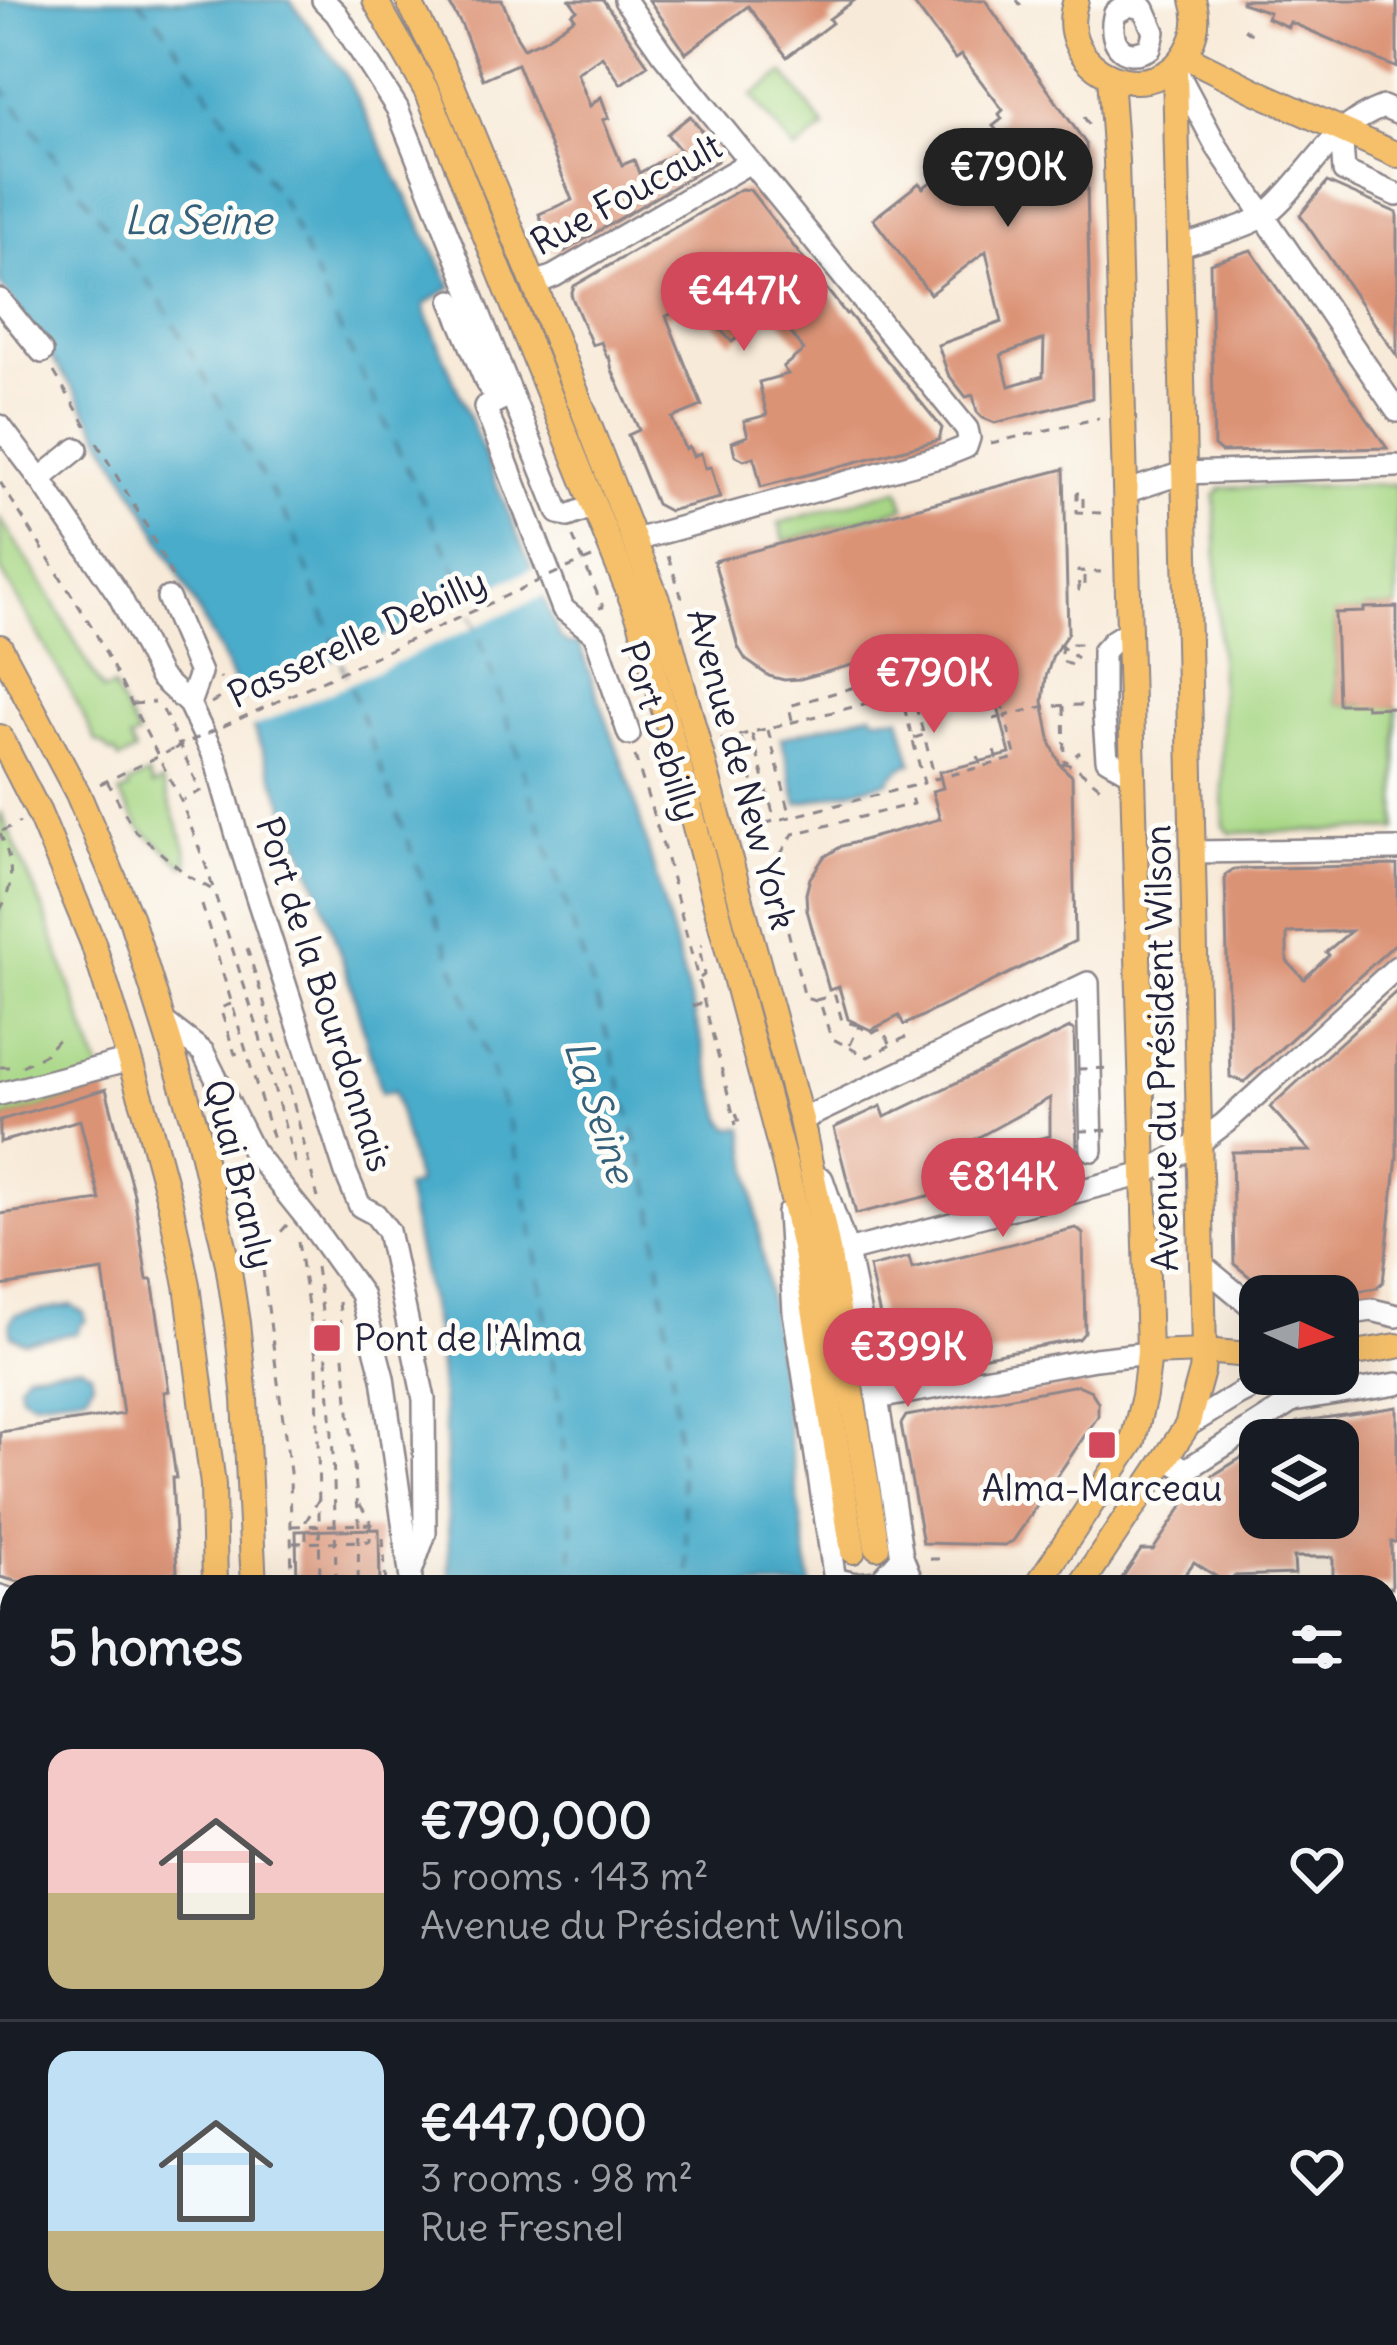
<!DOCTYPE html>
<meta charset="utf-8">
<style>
:root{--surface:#171b24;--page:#20242c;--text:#f1f3f6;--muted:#9ea1a6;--line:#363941;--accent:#d1495b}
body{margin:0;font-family:Delius,sans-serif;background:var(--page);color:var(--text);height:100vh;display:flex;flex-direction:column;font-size:45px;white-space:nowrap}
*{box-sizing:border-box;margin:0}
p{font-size:39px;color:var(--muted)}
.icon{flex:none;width:66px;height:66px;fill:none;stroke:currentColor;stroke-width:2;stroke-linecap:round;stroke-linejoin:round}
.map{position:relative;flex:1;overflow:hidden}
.panel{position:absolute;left:0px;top:1575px;width:1398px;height:771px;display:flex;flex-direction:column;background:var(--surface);border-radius:36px 36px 0 0;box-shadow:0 12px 48px #0002}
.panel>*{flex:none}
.needle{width:78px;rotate:93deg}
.controls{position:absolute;left:1239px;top:1275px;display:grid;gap:24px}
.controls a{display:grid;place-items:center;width:120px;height:120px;border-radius:24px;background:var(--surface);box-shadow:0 12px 48px #0002;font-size:60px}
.price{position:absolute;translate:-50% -102px;padding:0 27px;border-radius:42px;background:var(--accent);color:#fff;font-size:39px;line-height:78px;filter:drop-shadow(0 3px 6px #0008)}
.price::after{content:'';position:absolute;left:50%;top:72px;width:36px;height:27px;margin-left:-18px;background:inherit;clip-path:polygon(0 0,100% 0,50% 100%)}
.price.current{background:#222;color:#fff}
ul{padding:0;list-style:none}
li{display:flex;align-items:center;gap:36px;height:300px;padding:0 48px}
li+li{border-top:3px solid var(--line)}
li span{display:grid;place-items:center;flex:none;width:336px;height:240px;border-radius:24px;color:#555}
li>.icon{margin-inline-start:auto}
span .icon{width:144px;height:144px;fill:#fffc;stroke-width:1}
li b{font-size:51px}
h2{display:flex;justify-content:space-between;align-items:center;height:144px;padding:0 48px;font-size:51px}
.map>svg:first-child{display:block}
.green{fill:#a7d785;stroke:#647c60;stroke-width:3}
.water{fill:#4aacca;stroke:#366782;stroke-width:3}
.pier{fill:#f8ead8}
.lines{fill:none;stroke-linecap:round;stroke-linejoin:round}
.ferry{stroke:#34607b;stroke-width:3;stroke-dasharray:15 12;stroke-linecap:butt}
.building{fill:#db9376;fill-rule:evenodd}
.minor-casing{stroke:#8d868a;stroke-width:26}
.major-casing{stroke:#8d868a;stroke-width:28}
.path{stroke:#8d868a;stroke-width:3;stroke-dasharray:9 9;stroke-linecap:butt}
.minor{stroke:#fff;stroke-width:21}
.major{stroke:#f6c06b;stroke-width:24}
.path-bridge{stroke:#8d868a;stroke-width:3;stroke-dasharray:9 9;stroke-linecap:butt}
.poi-dot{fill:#d1495b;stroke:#fdfcf7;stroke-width:4.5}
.labels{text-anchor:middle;stroke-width:10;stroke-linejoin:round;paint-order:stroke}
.street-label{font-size:36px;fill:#22223b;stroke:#fdfcf7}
.poi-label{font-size:36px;fill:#22223b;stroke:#fdfcf7;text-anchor:start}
.water-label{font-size:39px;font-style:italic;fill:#34607b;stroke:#fdfcf7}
</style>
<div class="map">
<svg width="1397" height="2345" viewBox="0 0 1397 2345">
<rect width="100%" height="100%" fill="#fdfcf7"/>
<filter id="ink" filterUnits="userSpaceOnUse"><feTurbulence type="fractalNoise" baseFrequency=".00833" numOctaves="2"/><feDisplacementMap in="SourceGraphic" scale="24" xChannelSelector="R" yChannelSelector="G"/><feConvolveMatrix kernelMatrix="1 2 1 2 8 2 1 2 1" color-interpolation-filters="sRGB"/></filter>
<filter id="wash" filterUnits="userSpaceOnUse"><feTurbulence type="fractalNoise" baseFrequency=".004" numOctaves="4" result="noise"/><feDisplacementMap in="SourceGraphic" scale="48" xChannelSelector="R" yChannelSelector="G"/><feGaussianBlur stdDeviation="2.7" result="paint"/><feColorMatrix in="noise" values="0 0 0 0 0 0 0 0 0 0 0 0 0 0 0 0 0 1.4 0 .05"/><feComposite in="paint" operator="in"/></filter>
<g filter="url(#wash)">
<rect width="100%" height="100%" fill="#f8ead8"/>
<g class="green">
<path d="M784 73 825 128 795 151 752 96Z"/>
<path d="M1397 484V607L1365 608 1364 612 1335 614 1336 701 1339 704 1397 707V829L1230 833 1224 826 1215 495 1222 488Z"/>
<path d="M899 489 905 507 784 541 779 523Z"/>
<path d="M0 518 49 594 103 691 113 687 138 736 130 740 135 752 119 760 115 752 111 753 101 743H97L66 683 0 569Z"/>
<path d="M148 775 153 786 162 782 186 848 188 865 184 866 141 829 119 794 129 790 128 784Z"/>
<path d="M0 811 44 911 106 1089 0 1120Z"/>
</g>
<g class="water">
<path d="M0 0H290L344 72 452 287 425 304 426 313 560 638 568 644H579L631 787 724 1121 730 1128H744L811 1587H450L445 1433 436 1335 405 1188 417 1184 394 1091 381 1093 353 992 318 888 242 700 221 654 149 517 76 393 0 284Z"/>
<path d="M872 713 875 717H900L912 763 905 765 891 776 890 781 798 804 781 738Z"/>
<path d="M71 1305 84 1313 85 1322 80 1325 77 1333 24 1342 11 1335 10 1322 15 1314Z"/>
<path d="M81 1366 91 1372 93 1382 86 1394 32 1401 21 1394 19 1384 27 1372Z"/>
<path d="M432 2334H771L770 2345H432Z"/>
</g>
<path class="pier" d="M537 567 548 594 247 730 237 703Z"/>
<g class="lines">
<g class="ferry">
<path d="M138 0 162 26 283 202 334 317 457 572 498 691 604 1024 651 1191 673 1382 690 1587"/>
<path d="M0 84 155 291 291 526 470 1009 509 1124 532 1226 558 1396 572 1523 573 1587"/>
<path d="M559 2345 560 2334"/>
<path d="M677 2345V2334"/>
</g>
</g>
<g id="blocks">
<g class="building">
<path d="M447 0H502L517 37 524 48 543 40 575 18 572 14 577 10 570 0H603L648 65 621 84 602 56 577 73 590 106 601 97 609 118 603 120 622 165 634 160 639 173 680 150 667 134 690 116 718 152 717 161 563 252 551 248 539 214 572 200 517 64 483 79 462 26Z"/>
<path d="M649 0H855L829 19 832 23 787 57 748 6 686 53Z"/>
<path d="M911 0H985L1086 144 1092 398 995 423 983 418 977 412 973 395 966 397 948 374 938 345 1002 322 986 251 930 294 873 219 919 183 923 188 997 131 993 126 1002 119 999 114 1003 110 961 55 955 59ZM1044 339 1043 376 1009 386 1001 355Z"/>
<path d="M1242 0H1397V68L1290 22 1288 27 1267 18 1269 12 1242 3Z"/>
<path d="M1327 182 1397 213V356L1300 215Z"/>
<path d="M741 189 750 190 846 314 848 313 942 428 939 440 761 487 754 457 744 460 735 455 732 442 748 436 744 421 767 415 759 382 788 374 783 367 804 350 773 310 732 342 696 304 666 316 702 406 672 418 685 449 689 447 693 456 701 453 705 468 711 467 720 498 669 511 656 504 631 442 628 435 639 430 612 370 609 356 607 357 601 342 592 345 571 295 574 286Z"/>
<path d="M1251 250 1275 285 1387 448 1221 452 1214 446 1210 263Z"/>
<path d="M1064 469 1068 633 1053 655 1046 677 1043 701 1051 744 1061 766 1072 776 1075 941 904 1025 899 1016 871 1030 848 1019 839 987 829 990 807 910 806 894 810 878 824 857 842 846 940 819 932 791 943 788 939 772 1010 754 990 676 919 695 914 679 903 682 896 653 800 679 784 680 769 676 746 660 738 647 714 561Z"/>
<path d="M1397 607V707L1366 708 1365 704H1338L1335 613 1364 612V608Z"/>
<path d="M1397 865V942L1244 1082 1230 1077 1225 875 1234 869ZM1351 931 1326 952 1329 955 1304 979 1287 961V933Z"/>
<path d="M1397 991V1157L1383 1282 1376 1288 1326 1296H1273L1234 1264 1232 1152 1310 1151 1270 1107Z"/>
<path d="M1070 1028 1074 1030 1077 1150 1080 1158 856 1214 834 1128 881 1106 885 1117ZM1050 1098V1136L936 1163 935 1161Z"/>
<path d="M106 1089 134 1195 147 1280H152L161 1337 169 1391 164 1392 176 1478H172L177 1572 97 1587H39L0 1577V1432L123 1414 103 1271 0 1286V1214L100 1200 80 1120 0 1142V1120Z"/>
<path d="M1076 1228 1083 1234 1085 1332 1079 1339 900 1372 892 1369 869 1267 909 1257 912 1268Z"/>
<path d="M1078 1385 1091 1391 1098 1402V1416L1013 1541 1004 1545 923 1543 901 1424 906 1416Z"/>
<path d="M1397 1407V1542H1391L1392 1587H1339L1333 1580V1557H1294L1295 1574 1234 1576V1587H1217V1577L1194 1562 1176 1587H1116L1141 1550H1153L1196 1486 1260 1446V1518H1338V1440H1270L1298 1422Z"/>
<path d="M379 1529 380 1587H297L296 1531Z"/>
</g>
</g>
</g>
<g filter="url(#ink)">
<use href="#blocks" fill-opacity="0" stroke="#8d868a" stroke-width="3"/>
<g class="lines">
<g class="minor-casing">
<g id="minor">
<path d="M323 0 336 13 397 108 559 513 568 516 594 506"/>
<path d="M625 0 662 53 967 429 969 438 966 447 946 455 635 540"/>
<path d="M1130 5 1144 9 1154 32 1150 48C1121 64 1107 39 1115 13Z"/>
<path d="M1175 68 1217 147 1397 411"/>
<path d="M1341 130 1344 171 1397 195"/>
<path d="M1178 247C1200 239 1251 227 1266 214 1309 179 1327 127 1383 107L1397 113"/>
<path d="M534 284 554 276 750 162"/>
<path d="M0 300 42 352"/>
<path d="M452 301 487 384 499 400"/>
<path d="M511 394 485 407 563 609 595 634 629 734"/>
<path d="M0 426 40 479 119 595 160 677 189 704 215 758 236 832 346 1173 360 1206 375 1214 388 1231 424 1399 425 1533 411 1572"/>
<path d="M40 479 77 449"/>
<path d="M1125 492 1183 473 1397 466"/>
<path d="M168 598 200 673 189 704"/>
<path d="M1129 631 1113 641 1103 652V705L1107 759 1133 774"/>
<path d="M1192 852 1397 849"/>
<path d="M163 1021 203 1052 252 1150 308 1220 361 1294 383 1378 412 1587"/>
<path d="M0 1094 130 1060"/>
<path d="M805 1133 801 1120 1088 983 1092 1150"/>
<path d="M822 1179 847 1251 877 1398 902 1557 914 1587"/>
<path d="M788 1213 794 1312 836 1587"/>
<path d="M847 1251 1144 1174 1199 1143 1225 1123 1397 967"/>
<path d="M1202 1265 1260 1313"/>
<path d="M1338 1315 1372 1310 1397 1316"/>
<path d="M877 1398 1095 1359 1149 1353"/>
<path d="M1187 1426 1239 1394 1279 1374"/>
<path d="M1168 1459 1186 1470 1293 1401 1397 1384"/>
<path d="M834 1579 855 1584 879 1582 902 1557"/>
<path d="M0 1596 12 1600"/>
<path d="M1386 1666H1394"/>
<path d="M0 1670 12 1673"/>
<path d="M1386 1704H1397"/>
<path d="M1386 1748H1397"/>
<path d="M0 1759 12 1756"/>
<path d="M0 1837 4 1836 12 1810"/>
<path d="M1386 2286 1397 2277"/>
<path d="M1386 2318 1397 2334"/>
<path d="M913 2334 914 2345"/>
<path d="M1194 2334 1197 2345"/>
<path d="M7 2345 12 2310"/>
<path d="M183 2345V2334"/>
<path d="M365 2345 366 2334"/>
<path d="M398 2345V2334"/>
<path d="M793 2345 794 2334"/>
<path d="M1025 2345V2334"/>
</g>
</g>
<g class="major-casing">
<g id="major">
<path d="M375 0 429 95 640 620 785 1165 805 1252 853 1551"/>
<path d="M408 0 452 85 534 284 663 615 801 1120 828 1250 877 1547"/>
<path d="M1076 0C1051 73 1158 115 1190 45 1197 31 1198 15 1193 0"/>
<path d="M1185 56 1255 91 1397 155"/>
<path d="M0 647 78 794 131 919 198 1134 228 1264 237 1323 245 1399 254 1587"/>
<path d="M0 737 39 813 93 943 145 1110 170 1203 187 1285 213 1485 215 1587"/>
<path d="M1149 1353 1204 1351 1260 1356"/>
<path d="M1338 1356 1397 1346"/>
<path d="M1036 1587 1133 1441 1144 1396 1149 1353 1116 161 1110 77"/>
<path d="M1080 1587 1187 1426 1202 1371 1204 1351 1175 68"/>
<path d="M0 1629 12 1632"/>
<path d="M0 1795 12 1792"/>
<path d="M1386 2296 1397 2312"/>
<path d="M235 2345V2334"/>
<path d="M949 2345 951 2334"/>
<path d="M985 2345V2334"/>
</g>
</g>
<g class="path">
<path d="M1017 0 1021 6"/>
<path d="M1244 29 1257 38"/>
<path d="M1084 117 1091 128"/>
<path d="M54 372 89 430"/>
<path d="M97 443 147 527 172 576"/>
<path d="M991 443 1099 418"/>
<path d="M0 482 94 630 181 801 206 866 256 1023 297 1170"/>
<path d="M1083 507V493H1077V512L1101 513"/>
<path d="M573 537 603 607 599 608"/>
<path d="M668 556 682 598"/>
<path d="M567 568 592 558"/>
<path d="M1084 576V590H1079L1078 571 1101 572"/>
<path d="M1058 644 1077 658"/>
<path d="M1071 665 1060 660 1062 646 1067 644H1083"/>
<path d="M211 703 228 693 220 677"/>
<path d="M133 704 154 702"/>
<path d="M1064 706 1065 763 1079 770 1104 790"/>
<path d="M163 710 179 745"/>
<path d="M792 720 789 706 879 680 883 699"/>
<path d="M768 730 790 813"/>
<path d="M923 732 911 690 992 668 1005 716 994 719"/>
<path d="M752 734 774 817"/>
<path d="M741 738 763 822"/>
<path d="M914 738 924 735 935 779 1016 758 1005 716 1046 706 1083 705"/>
<path d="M721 740 901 695 924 783 747 828"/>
<path d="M182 743 179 745 201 791 183 800"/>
<path d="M995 751 998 761"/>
<path d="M635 756 665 852 736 1125"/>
<path d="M978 756 981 765"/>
<path d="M1061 766 1080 752"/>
<path d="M107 781 135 831 188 876 211 889"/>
<path d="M100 784 174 749"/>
<path d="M2 831 20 822"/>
<path d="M0 833C12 860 16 883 0 910"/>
<path d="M202 905 273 1140"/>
<path d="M247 948 283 1063 318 1198"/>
<path d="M700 978 704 975 699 946 702 945"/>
<path d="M816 1000 835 995 842 1021 857 1025"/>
<path d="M231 1004 220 1008 233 1048 235 1054 245 1050"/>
<path d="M692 1006 704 1003"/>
<path d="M906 1037 868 1057 831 1038 820 1002 805 998 772 868 793 834 913 804 909 791"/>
<path d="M850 1045 859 1026 870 1033 882 1029 891 1045"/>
<path d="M22 1066 45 1054 63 1034"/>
<path d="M0 1067H13"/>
<path d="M736 1113 741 1128"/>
<path d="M287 1225 261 1255 290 1472 292 1587"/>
<path d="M298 1242 317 1363 320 1587"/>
<path d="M316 1267C332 1374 335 1480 336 1587"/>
<path d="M339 1302 359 1520 358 1587"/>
<path d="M292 1526 379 1524"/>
<path d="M383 1538 386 1587"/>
<path d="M306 1540V1521L319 1499"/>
<path d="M293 1543 370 1541V1520L357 1500"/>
<path d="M930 1559H946"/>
<path d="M262 2345V2334"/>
<path d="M312 2345V2334"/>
<path d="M454 2345V2334"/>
</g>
<use href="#minor" class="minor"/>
<use href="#major" class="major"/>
<g class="path-bridge">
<path d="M174 749 560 571"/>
<path d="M1078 1069 1113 1068"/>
<path d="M1080 1131 1115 1130"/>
</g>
</g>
</g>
<g class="poi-dot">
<rect x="312" y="1323" width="30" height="30" rx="6"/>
<rect x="1087" y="1430" width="30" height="30" rx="6"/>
</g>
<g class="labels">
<g class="street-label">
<text transform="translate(626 194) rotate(-29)" y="13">Rue Foucault</text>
<text transform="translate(357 638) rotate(-25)" y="13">Passerelle Debilly</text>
<text transform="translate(661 731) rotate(72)" y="13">Port Debilly</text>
<text transform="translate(742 769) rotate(75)" y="13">Avenue de New York</text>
<text transform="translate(325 994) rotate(72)" y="13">Port de la Bourdonnais</text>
<text transform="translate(1161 1048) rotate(-91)" y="13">Avenue du Président Wilson</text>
<text transform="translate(240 1174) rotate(76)" y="13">Quai Branly</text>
</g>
<g class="poi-label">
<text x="354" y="1351">Pont de l'Alma</text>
<text x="1102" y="1501" text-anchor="middle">Alma-Marceau</text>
</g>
<g class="water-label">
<text x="198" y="234">La Seine</text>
<text transform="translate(600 1111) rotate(72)" y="14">La Seine</text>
</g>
</g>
</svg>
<div class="controls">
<a><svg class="needle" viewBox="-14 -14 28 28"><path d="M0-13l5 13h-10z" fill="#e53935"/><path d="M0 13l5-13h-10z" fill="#9ea1a6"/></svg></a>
<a><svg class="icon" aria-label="layers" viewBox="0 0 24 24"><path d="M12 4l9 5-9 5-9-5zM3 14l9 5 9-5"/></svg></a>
</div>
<b class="price current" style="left:1008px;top:230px">€790K</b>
<b class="price" style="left:744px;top:354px">€447K</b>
<b class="price" style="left:934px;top:736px">€790K</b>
<b class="price" style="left:1003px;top:1240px">€814K</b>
<b class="price" style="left:908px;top:1410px">€399K</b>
<section class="panel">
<h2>5 homes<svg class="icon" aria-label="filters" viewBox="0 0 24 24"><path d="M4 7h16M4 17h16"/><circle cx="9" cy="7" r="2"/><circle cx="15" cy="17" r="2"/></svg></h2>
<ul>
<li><span style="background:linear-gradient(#f6c9c9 60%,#c2b280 0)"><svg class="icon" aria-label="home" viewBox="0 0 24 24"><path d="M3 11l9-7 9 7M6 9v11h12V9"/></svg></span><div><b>€790,000</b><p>5 rooms · 143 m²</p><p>Avenue du Président Wilson</p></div><svg class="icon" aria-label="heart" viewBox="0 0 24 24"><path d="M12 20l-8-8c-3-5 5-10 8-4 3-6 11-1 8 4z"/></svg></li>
<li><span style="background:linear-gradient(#bfe0f5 75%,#c2b280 0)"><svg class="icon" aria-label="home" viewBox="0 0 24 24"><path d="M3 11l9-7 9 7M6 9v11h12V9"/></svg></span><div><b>€447,000</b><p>3 rooms · 98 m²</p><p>Rue Fresnel</p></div><svg class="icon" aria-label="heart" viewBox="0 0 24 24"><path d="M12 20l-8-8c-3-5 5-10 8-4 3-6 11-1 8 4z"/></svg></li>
</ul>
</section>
</div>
